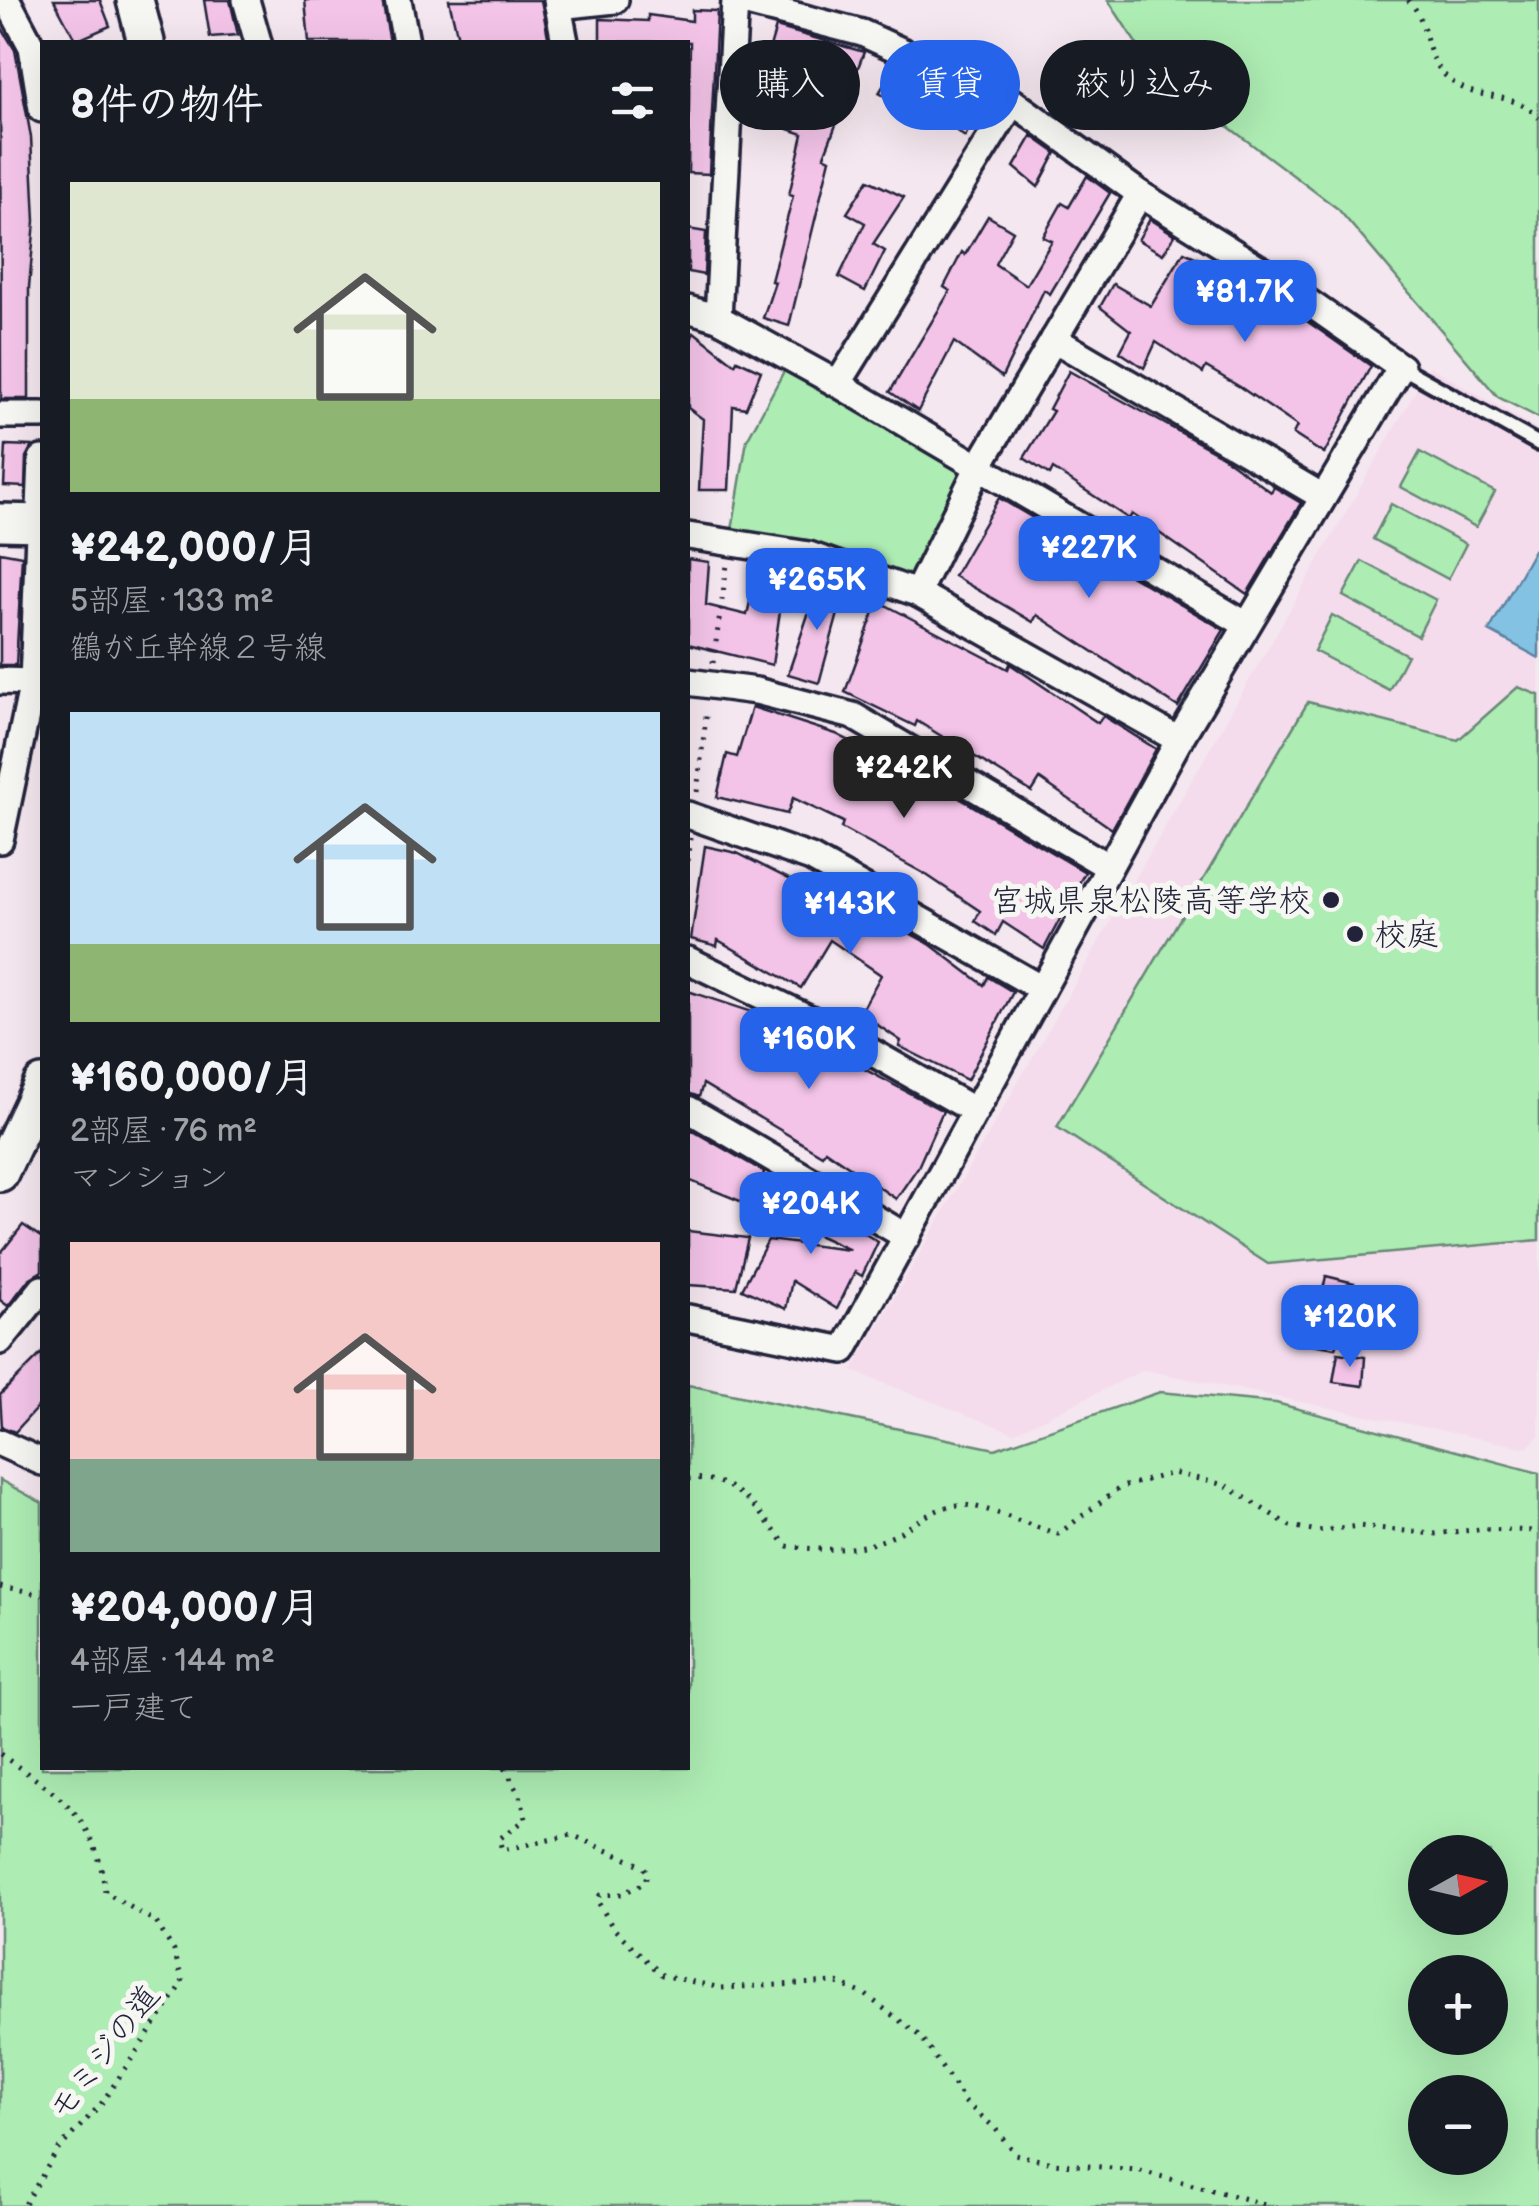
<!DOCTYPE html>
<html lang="ja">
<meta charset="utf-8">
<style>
:root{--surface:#171b24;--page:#20242c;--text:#f1f3f6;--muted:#9ea1a6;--accent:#2563eb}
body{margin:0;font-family:"Balsamiq Sans","Klee One",sans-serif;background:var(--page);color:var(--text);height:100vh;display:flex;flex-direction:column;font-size:38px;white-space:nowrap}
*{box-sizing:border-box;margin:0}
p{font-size:32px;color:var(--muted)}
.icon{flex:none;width:55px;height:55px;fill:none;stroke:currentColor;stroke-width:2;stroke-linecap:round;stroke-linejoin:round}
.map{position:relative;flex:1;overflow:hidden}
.details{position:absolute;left:40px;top:40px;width:650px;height:1730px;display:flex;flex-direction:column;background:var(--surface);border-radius:0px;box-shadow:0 10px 40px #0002}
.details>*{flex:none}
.top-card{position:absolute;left:720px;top:40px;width:668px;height:90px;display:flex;gap:20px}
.needle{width:65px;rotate:82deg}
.fabs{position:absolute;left:1408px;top:1835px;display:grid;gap:20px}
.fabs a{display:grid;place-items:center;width:100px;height:100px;border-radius:50%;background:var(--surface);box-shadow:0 10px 40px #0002;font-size:50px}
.price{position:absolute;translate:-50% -85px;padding:0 22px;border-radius:20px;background:var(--accent);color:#fff;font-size:32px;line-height:65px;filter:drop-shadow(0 2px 5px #0008)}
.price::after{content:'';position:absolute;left:50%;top:60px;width:30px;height:22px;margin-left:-15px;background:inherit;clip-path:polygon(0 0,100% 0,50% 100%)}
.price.active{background:#222;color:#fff}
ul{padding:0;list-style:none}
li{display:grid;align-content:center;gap:20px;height:530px;padding:0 30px}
li span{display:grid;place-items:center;height:310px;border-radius:0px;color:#555}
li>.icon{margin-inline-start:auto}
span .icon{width:180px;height:180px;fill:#fffc;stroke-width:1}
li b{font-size:42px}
h2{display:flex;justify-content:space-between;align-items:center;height:120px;padding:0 30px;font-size:42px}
.pill{padding:0 35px;border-radius:45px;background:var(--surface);box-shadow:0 10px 40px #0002;font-size:35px;line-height:90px}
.pill.active{background:var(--accent);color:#fff}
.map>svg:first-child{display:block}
.built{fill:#f4dced}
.green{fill:#adecb3;stroke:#688777;stroke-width:2.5;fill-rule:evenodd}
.water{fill:#83c2e3;stroke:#5c82a0;stroke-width:2.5}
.building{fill:#f3c4e8;stroke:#22223b;stroke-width:2.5}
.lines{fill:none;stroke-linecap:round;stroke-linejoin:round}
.lane-casing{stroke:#22223b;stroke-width:20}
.street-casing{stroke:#22223b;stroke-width:32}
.secondary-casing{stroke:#22223b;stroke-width:42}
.path{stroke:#22223b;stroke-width:5;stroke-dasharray:2.5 8;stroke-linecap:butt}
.lane{stroke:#f6f6f2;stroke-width:12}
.street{stroke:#f6f6f2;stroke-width:25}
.secondary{stroke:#f6f6f2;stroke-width:35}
.poi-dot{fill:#22223b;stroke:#f6f6f2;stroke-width:4}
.labels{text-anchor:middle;stroke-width:10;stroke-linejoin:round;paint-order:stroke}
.poi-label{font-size:32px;fill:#22223b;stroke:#f6f6f2;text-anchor:end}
.street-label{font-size:32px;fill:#22223b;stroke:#f6f6f2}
</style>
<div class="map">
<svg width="1539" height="2206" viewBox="0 0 1539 2206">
<rect width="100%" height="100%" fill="#f5e7ef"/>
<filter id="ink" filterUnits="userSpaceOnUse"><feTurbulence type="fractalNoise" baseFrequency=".01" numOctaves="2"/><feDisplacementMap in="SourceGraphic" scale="20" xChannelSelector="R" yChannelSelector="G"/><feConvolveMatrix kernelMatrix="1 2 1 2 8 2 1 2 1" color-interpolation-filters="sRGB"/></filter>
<g filter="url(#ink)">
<path class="built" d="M1430 366 1539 430V1436L1527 1448 1144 1370 1014 1433 852 1371Z"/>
<g class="green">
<path d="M1108 0H1539V418L1498 397 1338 209 1154 71Z"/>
<path d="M791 358 979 466 917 593 730 542 747 440Z"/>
<path d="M1420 452 1495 492 1476 527 1401 487Z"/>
<path d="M1391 504 1466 544 1448 579 1373 539Z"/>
<path d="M1362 561 1436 600 1418 636 1343 596Z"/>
<path d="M1332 615 1407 655 1389 690 1314 651Z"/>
<path d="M1518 687 1539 695V1240L1268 1264 1057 1127 1308 702 1458 740Z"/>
<path d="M688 1385 995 1449 1160 1392 1276 1403 1539 1473V2206H0V1480L42 1503V1768H688ZM1425 1852H1490V1918H1425ZM1490 1972V2038H1425V1972ZM1490 2092V2158H1425V2092Z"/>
</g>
<path class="water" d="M1534 550 1539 552V658L1489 631Z"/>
<g class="building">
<path d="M54 0H100L110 26 76 41Z"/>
<path d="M204 0H230L238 35 210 37Z"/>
<path d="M305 0H382L390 42H309Z"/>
<path d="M449 0H541L549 42H459Z"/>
<path d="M692 10 717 11 709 174 688 173 690 42H600V19L648 21V15L692 21Z"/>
<path d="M0 25 15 50 31 137 35 221 29 287V399H1Z"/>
<path d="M776 27 864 52 824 156 830 159 789 326 763 318 775 282 771 281 793 196 789 195 803 134 760 119 774 68 765 65Z"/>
<path d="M895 66 922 78 909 109 879 93Z"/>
<path d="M955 93 981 105 965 137 941 120Z"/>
<path d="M1032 136 1056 153 1038 187 1014 167Z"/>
<path d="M1087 176 1110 193 1050 294 1044 290 1002 377 954 342 918 411 890 392 950 291 944 287 962 252 965 255 988 216 1013 231 995 264 1026 285 1052 241 1043 237 1062 203 1069 207Z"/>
<path d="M868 180 904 197 873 244 885 251 865 291 839 277 865 223 847 213Z"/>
<path d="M1150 219 1175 235 1163 254 1138 240Z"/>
<path d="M688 229 706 232 704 275 688 272Z"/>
<path d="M1184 252 1251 282 1371 366 1324 454 1293 434 1297 426 1240 387 1206 367 1203 373 1156 342 1144 368 1120 352 1131 331 1100 307 1113 284 1151 306Z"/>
<path d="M694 332 735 364 737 360 761 371 746 408 733 406 729 490H699L703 419 688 408V348Z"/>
<path d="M1069 371 1219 454 1271 492 1274 487 1301 503 1247 594 1132 514 1129 519 1053 469 1050 475 1024 458 1053 411 1049 409Z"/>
<path d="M6 445 32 446 26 457 25 487 4 486Z"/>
<path d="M999 498 1224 630 1178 707 1037 615 1033 622 954 576Z"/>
<path d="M0 552 22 556 16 665H0Z"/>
<path d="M688 559 709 562 706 605 747 615 758 566 786 571 772 665 688 644Z"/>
<path d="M820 579 845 588 819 683 788 674Z"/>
<path d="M878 601 1008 669 1010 664 1098 723 1103 716 1156 749 1112 829 1040 779 1032 792 917 721 915 726 845 692Z"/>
<path d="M752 707 836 734 949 792 1085 872 1044 949 1003 922 996 935 975 921 980 911 925 874 841 828 843 822 793 798 787 814 717 797 727 754 737 757Z"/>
<path d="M705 846 737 853 849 909 853 902 931 945 984 985 988 977 1013 992 967 1080 899 1046 901 1041 860 1013 881 975 830 940 801 988 718 940 717 946 691 939Z"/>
<path d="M688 991 764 1016 943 1111 918 1167 896 1199 825 1150 822 1155 703 1084 699 1097 688 1093Z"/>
<path d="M688 1128 764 1172 755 1207 688 1180Z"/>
<path d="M795 1190 878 1242 862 1276 855 1272 837 1309 792 1281 786 1309 742 1289 768 1240 850 1250 780 1218Z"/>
<path d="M23 1225 42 1238V1271L29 1279 8 1306 0 1300V1254Z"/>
<path d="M688 1231 748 1238 736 1288 688 1285Z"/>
<path d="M1326 1276 1354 1283 1336 1348 1311 1344Z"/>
<path d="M42 1353V1402L15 1432 2 1427 0 1395Z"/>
<path d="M1338 1353 1365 1357 1363 1386 1333 1382Z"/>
</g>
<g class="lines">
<g class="lane-casing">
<path id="lane" d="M1401 367 1539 444"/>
</g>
<g class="street-casing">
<g id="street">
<path d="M7 0 32 47 42 109"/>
<path d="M246 0 258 42"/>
<path d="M398 0 406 42"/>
<path d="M557 0 565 42"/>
<path d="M558 6 615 0"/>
<path d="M688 309 718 318 838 384 1247 625"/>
<path d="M1054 339 1323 497"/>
<path d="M838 384 1013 102"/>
<path d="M0 415H42"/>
<path d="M688 536 809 555 917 593 1179 740"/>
<path d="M917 593 979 466 1140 194"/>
<path d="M0 681 33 682"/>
<path d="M688 682 756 691 853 716 1109 867"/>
<path d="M688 815 811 858 1042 989"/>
<path d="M0 840 33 682 42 459"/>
<path d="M688 960 831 1029 975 1111"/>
<path d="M688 1109 907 1237"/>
<path d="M688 1318 844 1350 1179 740 1401 367 1265 272 1140 194 1013 102 862 33 735 0 718 318"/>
<path d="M0 1341 42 1289"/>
<path d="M0 1443 42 1462"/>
</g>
</g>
<g class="secondary-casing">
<g id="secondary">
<path d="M135 0 146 42"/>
<path d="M0 522 42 523"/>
<path d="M0 1173 42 1084"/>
</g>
</g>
<g class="path">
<path d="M1408 0C1434 26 1419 63 1459 86 1485 101 1513 91 1539 118"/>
<path d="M713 663 727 565"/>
<path d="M697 792 707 709"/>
<path d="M688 861 691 838"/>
<path d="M688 1479C737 1474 758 1512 787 1546 824 1551 858 1552 893 1536 916 1525 934 1505 962 1505 980 1504 1036 1528 1058 1534L1121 1487 1173 1473 1225 1485 1290 1526 1318 1531 1359 1526 1434 1534 1481 1529 1539 1531"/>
<path d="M0 1587 42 1595"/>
<path d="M0 1754C60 1797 96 1813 105 1892L156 1922 174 1951 183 1983 101 2104 57 2151 24 2206"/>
<path d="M505 1768 521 1798 526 1819 499 1839 502 1850 572 1835 643 1866 648 1873 644 1883 622 1894 600 1895 597 1900 613 1928 662 1975 721 1988 835 1982 866 1995 921 2037 966 2103 995 2128 1015 2154 1052 2163 1137 2170 1272 2206"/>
</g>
<use href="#lane" class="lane"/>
<use href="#street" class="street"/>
<use href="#secondary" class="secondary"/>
</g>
</g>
<g class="poi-dot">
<circle cx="1331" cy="900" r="10"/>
<circle cx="1355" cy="934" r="10"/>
</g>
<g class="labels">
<g class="poi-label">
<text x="1311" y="911">宮城県泉松陵高等学校</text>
<text x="1375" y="945" text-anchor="start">校庭</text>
</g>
<g class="street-label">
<text transform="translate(104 2052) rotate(-53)" y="11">モミジの道</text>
</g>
</g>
</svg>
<div class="fabs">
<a><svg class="needle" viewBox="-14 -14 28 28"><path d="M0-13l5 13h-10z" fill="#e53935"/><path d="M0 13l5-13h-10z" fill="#9ea1a6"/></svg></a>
<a>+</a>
<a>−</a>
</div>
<b class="price" style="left:1245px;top:345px">¥81.7K</b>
<b class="price" style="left:1089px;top:601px">¥227K</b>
<b class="price" style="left:817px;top:633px">¥265K</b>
<b class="price active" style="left:904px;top:821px">¥242K</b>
<b class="price" style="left:850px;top:957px">¥143K</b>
<b class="price" style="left:809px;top:1092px">¥160K</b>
<b class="price" style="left:811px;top:1257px">¥204K</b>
<b class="price" style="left:1350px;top:1370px">¥120K</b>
<div class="top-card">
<a class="pill">購入</a>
<a class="pill active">賃貸</a>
<a class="pill">絞り込み</a>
</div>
<section class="details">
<h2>8件の物件<svg class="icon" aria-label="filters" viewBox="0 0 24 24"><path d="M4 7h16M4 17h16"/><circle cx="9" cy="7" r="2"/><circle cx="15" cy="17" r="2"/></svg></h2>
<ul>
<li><span style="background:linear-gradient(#dfe7d0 70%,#8fb573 0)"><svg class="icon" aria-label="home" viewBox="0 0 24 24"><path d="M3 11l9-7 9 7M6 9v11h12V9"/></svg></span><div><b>¥242,000/月</b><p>5部屋 · 133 m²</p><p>鶴が丘幹線２号線</p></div></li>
<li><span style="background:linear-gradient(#bfe0f5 75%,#8fb573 0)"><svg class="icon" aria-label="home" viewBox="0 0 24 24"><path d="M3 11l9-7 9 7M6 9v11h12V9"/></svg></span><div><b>¥160,000/月</b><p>2部屋 · 76 m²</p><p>マンション</p></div></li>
<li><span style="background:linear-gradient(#f6c9c9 70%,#7fa58c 0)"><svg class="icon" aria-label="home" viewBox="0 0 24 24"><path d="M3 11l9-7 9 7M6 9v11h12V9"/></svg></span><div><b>¥204,000/月</b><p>4部屋 · 144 m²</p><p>一戸建て</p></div></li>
</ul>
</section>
</div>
